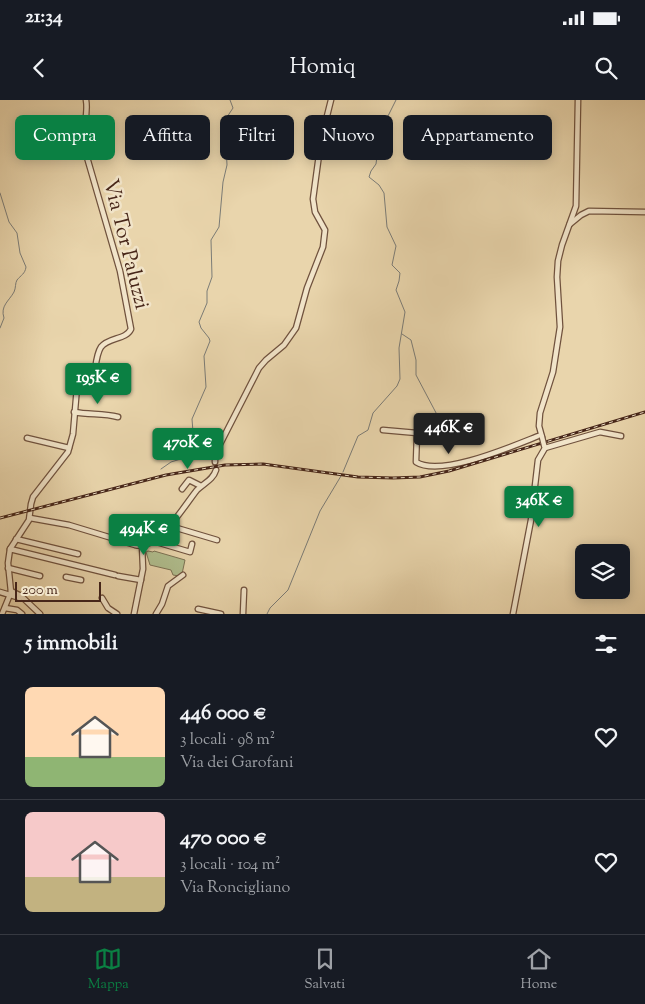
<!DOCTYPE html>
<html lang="it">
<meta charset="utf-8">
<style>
:root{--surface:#171b24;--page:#20242c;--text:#f1f3f6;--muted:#9ea1a6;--line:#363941;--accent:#0b8043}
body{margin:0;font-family:"Sorts Mill Goudy",serif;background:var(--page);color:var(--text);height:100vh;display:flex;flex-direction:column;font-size:19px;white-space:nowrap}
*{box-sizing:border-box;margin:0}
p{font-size:16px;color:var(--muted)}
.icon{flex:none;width:28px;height:28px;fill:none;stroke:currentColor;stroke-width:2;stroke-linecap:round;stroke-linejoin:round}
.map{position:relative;height:514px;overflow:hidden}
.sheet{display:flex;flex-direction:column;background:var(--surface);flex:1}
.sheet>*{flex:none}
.banner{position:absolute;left:15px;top:15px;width:615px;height:45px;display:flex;gap:10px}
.buttons{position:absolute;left:575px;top:444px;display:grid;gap:10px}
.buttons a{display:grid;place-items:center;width:55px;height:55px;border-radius:8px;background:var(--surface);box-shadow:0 2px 12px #0003;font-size:25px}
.scale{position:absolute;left:15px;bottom:12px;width:86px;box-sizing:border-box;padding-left:5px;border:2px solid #472619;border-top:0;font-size:14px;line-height:18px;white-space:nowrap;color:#472619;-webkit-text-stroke:4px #f1e4c9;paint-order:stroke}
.price{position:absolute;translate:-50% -42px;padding:0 11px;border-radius:5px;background:var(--accent);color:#fff;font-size:16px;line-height:32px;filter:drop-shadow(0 1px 2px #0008)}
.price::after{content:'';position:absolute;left:50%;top:30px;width:15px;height:11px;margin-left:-8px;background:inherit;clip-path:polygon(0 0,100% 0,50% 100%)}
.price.active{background:#222;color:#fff}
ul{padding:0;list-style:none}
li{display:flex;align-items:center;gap:15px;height:125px;padding:0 25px}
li+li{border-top:1px solid var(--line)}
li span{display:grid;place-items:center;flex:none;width:140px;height:100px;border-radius:8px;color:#555}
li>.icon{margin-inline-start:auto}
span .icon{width:60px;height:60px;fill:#fffc;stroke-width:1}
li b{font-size:21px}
h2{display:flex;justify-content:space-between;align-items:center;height:60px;padding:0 25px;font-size:21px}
.tag{padding:0 18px;border-radius:8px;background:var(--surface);box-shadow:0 2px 12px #0003;font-size:18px;line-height:45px}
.tag.active{background:var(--accent);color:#fff}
.status{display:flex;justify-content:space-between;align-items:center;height:35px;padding:0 25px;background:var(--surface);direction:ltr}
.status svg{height:14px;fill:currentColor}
header{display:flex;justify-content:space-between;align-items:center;height:65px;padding:0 25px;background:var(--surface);font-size:22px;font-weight:600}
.menu{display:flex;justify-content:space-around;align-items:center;height:70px;border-top:1px solid var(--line);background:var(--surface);font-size:14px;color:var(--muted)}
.menu a{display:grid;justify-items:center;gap:2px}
.menu .active{color:var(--accent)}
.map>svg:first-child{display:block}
.park{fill:#b0be8e;stroke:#7c7254}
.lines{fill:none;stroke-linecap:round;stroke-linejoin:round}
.stream{stroke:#7b7c77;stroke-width:1}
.minor-casing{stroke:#70523e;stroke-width:7}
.minor{stroke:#f1e4c9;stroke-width:4.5}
.rail-casing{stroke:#472619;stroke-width:3}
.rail{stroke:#f1e4c9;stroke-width:1;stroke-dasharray:4;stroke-linecap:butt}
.minor-bridge-casing{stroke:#70523e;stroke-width:7;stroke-linecap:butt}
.minor-bridge{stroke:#f1e4c9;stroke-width:4.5}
.labels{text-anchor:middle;stroke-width:5;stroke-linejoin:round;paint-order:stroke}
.street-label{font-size:21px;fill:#472619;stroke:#f1e4c9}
</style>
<div class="status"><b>21:34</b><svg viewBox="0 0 49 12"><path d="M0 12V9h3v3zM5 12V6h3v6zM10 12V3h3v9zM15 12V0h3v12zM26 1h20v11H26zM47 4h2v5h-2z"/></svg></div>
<header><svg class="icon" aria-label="back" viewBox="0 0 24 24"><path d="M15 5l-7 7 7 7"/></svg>Homiq<svg class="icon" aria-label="search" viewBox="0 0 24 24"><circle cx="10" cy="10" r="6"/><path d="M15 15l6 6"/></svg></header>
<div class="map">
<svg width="645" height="514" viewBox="0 0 645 514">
<rect width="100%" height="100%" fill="#e9d5ac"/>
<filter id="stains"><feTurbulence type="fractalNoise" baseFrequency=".004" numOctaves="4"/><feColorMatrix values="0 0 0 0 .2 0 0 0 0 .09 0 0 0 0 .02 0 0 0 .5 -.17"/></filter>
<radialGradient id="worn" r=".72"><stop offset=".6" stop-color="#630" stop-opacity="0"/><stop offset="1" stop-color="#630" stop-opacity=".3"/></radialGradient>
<path class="park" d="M148 451 153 452 154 451 185 460 182 474 179 476 173 475 171 470 150 465 146 452Z"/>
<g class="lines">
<g class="stream">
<path d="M0 93 9 122 17 133 20 153 26 167C25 174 21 175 17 180 15 183 16 188 14 192 9 201 0 206 4 218L0 228"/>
<path d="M402 234 411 240 416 260V275L443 326"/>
<path d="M161 369 171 362 184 358 188 354 193 332 192 319 206 287 204 256 210 241 209 238 201 228 199 222 207 203V191L212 177 211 140 219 127 223 82 227 65 225 26 227 17 233 8 230 0"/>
<path d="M343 372 358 336 368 330 373 313 397 286 400 279 399 248 405 212 396 190 399 181 400 173 392 165 396 146 387 127 384 93 379 85 369 77 371 71 376 64 378 48 386 38 388 16 396 0"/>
<path d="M267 514 270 508 288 490 320 411 341 376"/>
</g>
<g class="minor-casing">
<g id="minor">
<path d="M570 124 581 115 589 111 645 112"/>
<path d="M74 312C90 315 103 313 118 317"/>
<path d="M383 330 417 333 416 362C441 378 515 345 541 335"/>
<path d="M542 337 539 326 540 313 553 272 560 227 557 177 558 161 562 145 576 106 578 0"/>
<path d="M27 338 69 348"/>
<path d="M545 348 600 332 621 336"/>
<path d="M215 362V354L259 268 266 260 284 245 296 228 307 188 323 147 325 130 315 112 313 99 321 40 331 0"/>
<path d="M182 389 189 380 201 386"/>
<path d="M30 418 69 425 135 445C158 451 184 406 197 390 204 383 213 380 216 370"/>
<path d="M170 426 217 440"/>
<path d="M16 439 78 454"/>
<path d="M153 441 190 452 192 444"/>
<path d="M10 449 115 475"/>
<path d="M8 468 40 476"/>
<path d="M118 476 141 480"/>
<path d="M66 477 81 480"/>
<path d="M11 491 21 496 40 514"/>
<path d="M0 492 20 498"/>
<path d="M102 498 108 508 117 514"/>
<path d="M5 508 17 510 22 514"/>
<path d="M198 509 221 514"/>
<path d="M2 514 11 492 8 463 10 449 29 420 31 404 33 397 68 352 73 334 77 287 80 284H90L93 281C96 271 95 256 101 247 109 237 126 240 131 229L120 171 84 47C81 31 89 16 86 0"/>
<path d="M134 514 143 469 142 446"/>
<path d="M156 514 162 504 168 486 183 475"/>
<path d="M243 514 244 490"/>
<path d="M513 514 531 420 538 360 545 348 544 345"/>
</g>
</g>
<use href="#minor" class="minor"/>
<g class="rail-casing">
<path id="rail" d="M0 418 166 375 225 365 263 364 358 377 393 378 420 377 449 371 645 312"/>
</g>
<use href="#rail" class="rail"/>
<g class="minor-bridge-casing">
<path id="minor-bridge" d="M542 337 544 345"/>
</g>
<use href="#minor-bridge" class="minor-bridge"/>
</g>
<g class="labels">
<g class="street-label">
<text transform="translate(127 144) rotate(76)" y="7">Via Tor Paluzzi</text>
</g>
</g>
<rect width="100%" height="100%" filter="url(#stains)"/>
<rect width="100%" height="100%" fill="url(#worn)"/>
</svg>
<div class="buttons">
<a><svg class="icon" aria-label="layers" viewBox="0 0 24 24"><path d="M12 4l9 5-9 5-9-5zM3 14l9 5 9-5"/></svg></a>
</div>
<div class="scale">200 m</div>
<b class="price" style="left:98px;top:305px">195K €</b>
<b class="price active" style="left:449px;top:355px">446K €</b>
<b class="price" style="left:188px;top:370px">470K €</b>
<b class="price" style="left:539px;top:428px">346K €</b>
<b class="price" style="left:144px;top:456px">494K €</b>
<div class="banner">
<a class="tag active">Compra</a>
<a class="tag">Affitta</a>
<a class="tag">Filtri</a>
<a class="tag">Nuovo</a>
<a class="tag">Appartamento</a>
</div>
</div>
<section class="sheet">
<h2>5 immobili<svg class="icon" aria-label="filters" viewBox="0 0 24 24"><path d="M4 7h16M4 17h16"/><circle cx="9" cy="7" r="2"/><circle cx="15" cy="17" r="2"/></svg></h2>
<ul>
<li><span style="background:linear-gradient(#ffd9b3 70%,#8fb573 0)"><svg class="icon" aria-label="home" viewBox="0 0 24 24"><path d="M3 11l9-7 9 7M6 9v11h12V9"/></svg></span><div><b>446 000 €</b><p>3 locali · 98 m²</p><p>Via dei Garofani</p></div><svg class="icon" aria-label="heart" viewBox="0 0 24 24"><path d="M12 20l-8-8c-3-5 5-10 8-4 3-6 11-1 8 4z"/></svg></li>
<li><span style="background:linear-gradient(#f6c9c9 65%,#c2b280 0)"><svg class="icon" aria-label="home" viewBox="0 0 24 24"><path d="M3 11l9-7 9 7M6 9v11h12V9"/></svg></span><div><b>470 000 €</b><p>3 locali · 104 m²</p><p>Via Roncigliano</p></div><svg class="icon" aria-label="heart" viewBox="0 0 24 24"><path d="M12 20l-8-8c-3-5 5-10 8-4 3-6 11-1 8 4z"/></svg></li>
</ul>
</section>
<nav class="menu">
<a class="active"><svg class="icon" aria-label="map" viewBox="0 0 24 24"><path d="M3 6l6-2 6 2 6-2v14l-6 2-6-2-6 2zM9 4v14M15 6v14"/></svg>Mappa</a>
<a><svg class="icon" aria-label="saved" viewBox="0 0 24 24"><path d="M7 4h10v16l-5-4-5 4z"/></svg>Salvati</a>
<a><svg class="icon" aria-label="home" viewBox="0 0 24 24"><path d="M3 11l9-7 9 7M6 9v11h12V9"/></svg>Home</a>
</nav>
